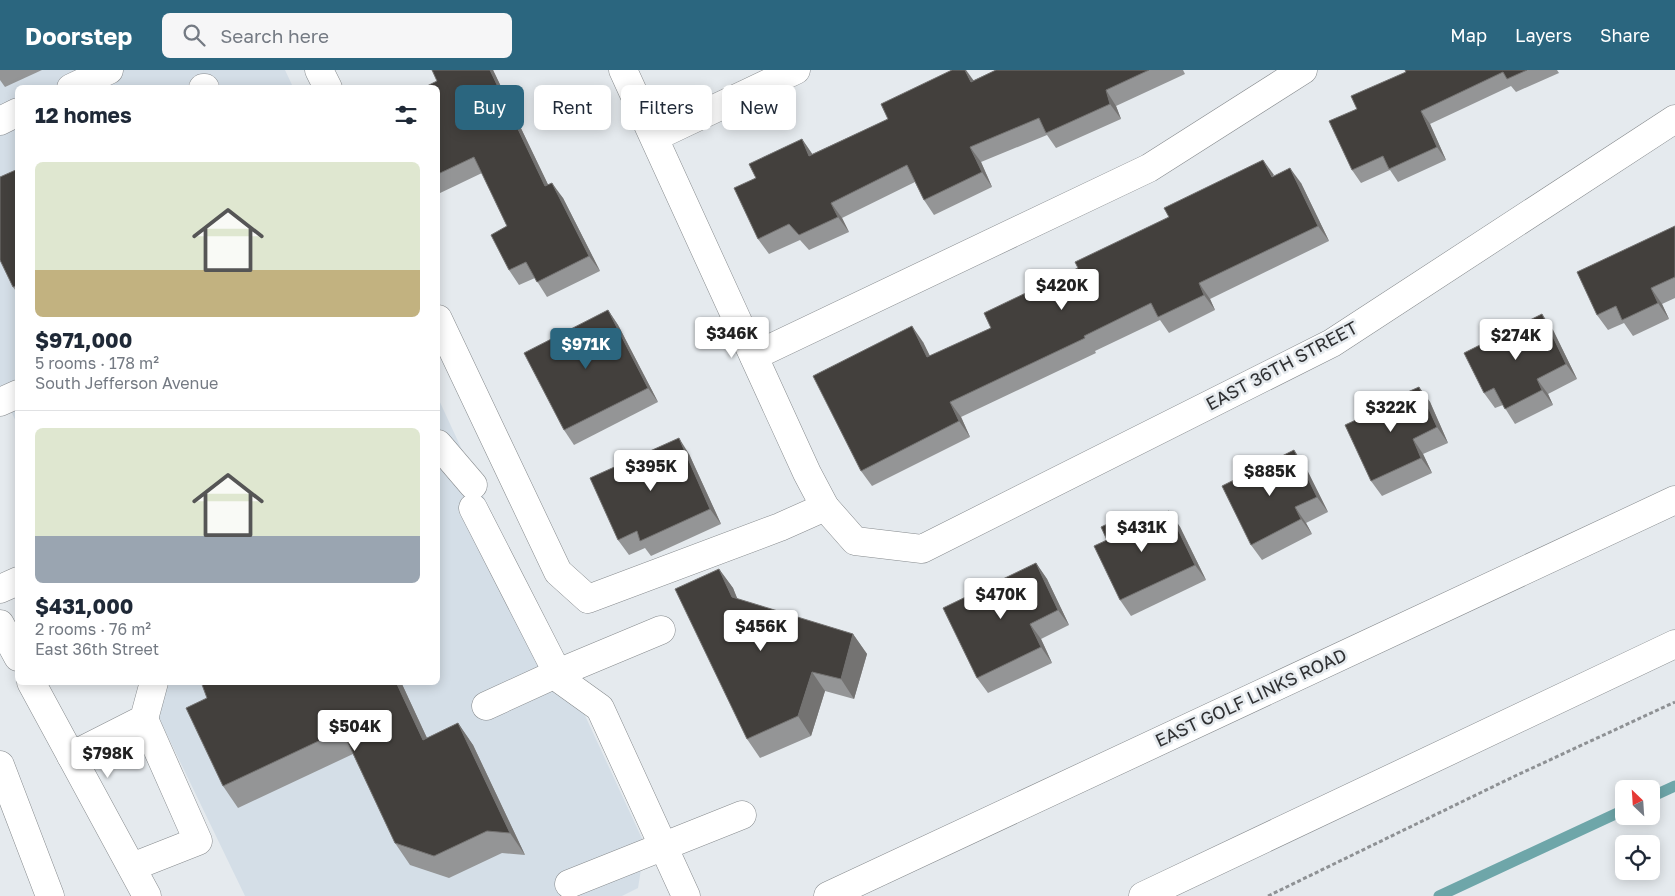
<!DOCTYPE html>
<meta charset="utf-8">
<style>
:root{--surface:#fff;--page:#f6f6f7;--text:#1f2937;--muted:#747a83;--line:#e0e1e3;--accent:#2b667f}
body{margin:0;font-family:"Golos Text",sans-serif;background:var(--page);color:var(--text);height:100vh;display:flex;flex-direction:column;font-size:19px;white-space:nowrap}
*{box-sizing:border-box;margin:0}
p{font-size:16px;color:var(--muted)}
.icon{flex:none;width:28px;height:28px;fill:none;stroke:currentColor;stroke-width:2;stroke-linecap:round;stroke-linejoin:round}
.map{position:relative;flex:1;overflow:hidden}
.sheet{position:absolute;left:15px;top:15px;width:425px;height:600px;display:flex;flex-direction:column;background:var(--surface);border-radius:8px;box-shadow:0 2px 12px #0003}
.sheet>*{flex:none}
.guide{position:absolute;left:455px;top:15px;width:475px;height:45px;display:flex;gap:10px}
.needle{width:32px;rotate:335deg}
.buttons{position:absolute;left:1615px;top:710px;display:grid;gap:10px}
.buttons a{display:grid;place-items:center;width:45px;height:45px;border-radius:8px;background:var(--surface);box-shadow:0 2px 12px #0003;font-size:25px}
.price{position:absolute;translate:-50% -42px;padding:0 11px;border-radius:5px;background:#fff;color:#222;font-size:16px;line-height:32px;filter:drop-shadow(0 1px 2px #0008)}
.price::after{content:'';position:absolute;left:50%;top:30px;width:15px;height:11px;margin-left:-8px;background:inherit;clip-path:polygon(0 0,100% 0,50% 100%)}
.price.active{background:var(--accent);color:#fff}
ul{padding:0;list-style:none}
li{display:grid;align-content:center;gap:10px;height:265px;padding:0 20px}
li+li{border-top:1px solid var(--line)}
li span{display:grid;place-items:center;height:155px;border-radius:8px;color:#555}
li>.icon{margin-inline-start:auto}
span .icon{width:90px;height:90px;fill:#fffc;stroke-width:1}
li b{font-size:21px}
h2{display:flex;justify-content:space-between;align-items:center;height:60px;padding:0 20px;font-size:21px}
.tag{padding:0 18px;border-radius:8px;background:var(--surface);box-shadow:0 2px 12px #0003;font-size:18px;line-height:45px}
.tag.active{background:var(--accent);color:#fff}
header{display:flex;align-items:center;gap:30px;box-sizing:border-box;height:70px;padding:0 25px;background:var(--accent);color:#fff}
header strong{font-size:24px}
nav{display:flex;gap:28px;margin-inline-start:auto;font-size:18px}
.search{width:350px;height:45px;background:var(--page);display:flex;align-items:center;gap:12px;box-sizing:border-box;padding:0 18px;border-radius:8px;color:var(--muted);font-size:19px}
.map>svg:first-child{display:block}
.built{fill:#d4dee7}
.lines{fill:none;stroke-linecap:round;stroke-linejoin:round}
.stream{stroke:#6ea6a9;stroke-width:11}
.minor-casing{stroke:#868a8d;stroke-width:29}
.major-casing{stroke:#868a8d;stroke-width:29}
.path{stroke:#8e9194;stroke-width:3;stroke-dasharray:4 2.5;stroke-linecap:butt}
.minor{stroke:#fff;stroke-width:28}
.major{stroke:#fff;stroke-width:28}
.wall{fill:#949596}
.shaded-wall{fill:#747372}
.building{fill:#43403d;stroke:#747372}
.labels{text-anchor:middle;stroke-width:5;stroke-linejoin:round;paint-order:stroke}
.street-label{font-size:18px;fill:#2f3032;stroke:#e5eaee}
</style>
<header>
<strong>Doorstep</strong>
<div class="search"><svg class="icon" aria-label="search" viewBox="0 0 24 24"><circle cx="10" cy="10" r="6"/><path d="M15 15l6 6"/></svg>Search here</div>
<nav><a>Map</a><a>Layers</a><a>Share</a></nav>
</header>
<div class="map">
<svg width="1675" height="826" viewBox="0 0 1675 826">
<rect width="100%" height="100%" fill="#e5eaee"/>
<g class="built">
<path d="M0 0H285L293 17 18 18 17 354 0 317Z"/>
<path d="M438 328 645 775 638 818 622 826H245L142 613 438 612Z"/>
</g>
<g class="lines">
<g class="stream">
<path d="M1651 727 1675 716"/>
<path d="M1439 826 1624 740"/>
</g>
<g class="minor-casing">
<g id="minor">
<path d="M319 0 328 18"/>
<path d="M623 0 807 403 825 437 855 471 922 479 1332 273 1675 49"/>
<path d="M71 18 109 0"/>
<path d="M203 18H205"/>
<path d="M0 51 18 42"/>
<path d="M655 67 796 0"/>
<path d="M438 249 558 502 588 529 780 457 825 437"/>
<path d="M754 286 1149 98 1303 0"/>
<path d="M0 332 18 324"/>
<path d="M438 374 473 415"/>
<path d="M473 438 561 610 600 638 686 826"/>
<path d="M0 519 18 511"/>
<path d="M486 636 558 603 661 560"/>
<path d="M71 686 144 649 154 612"/>
<path d="M132 797 198 771 144 649"/>
<path d="M569 814 742 745"/>
</g>
</g>
<g class="major-casing">
<g id="major">
<path d="M0 554 18 587"/>
<path d="M31 612 147 826"/>
<path d="M0 695 50 826"/>
<path d="M828 826 1675 430"/>
<path d="M1143 826 1675 574"/>
</g>
</g>
<path class="path" d="M1268 826 1515 706 1675 632"/>
<use href="#minor" class="minor"/>
<use href="#major" class="major"/>
</g>
<g class="wall">
<path d="M0 0H42L5 17 0 10Z"/>
<path d="M493 0 548 115 563 128 600 201 547 227 535 208 519 215 509 200 507 156 482 103 438 124 437 11Z"/>
<path d="M996 0H1183L1185 4 1116 36 1121 49 1056 78 1047 65 981 92 992 117 934 145 924 130 915 112 842 148 849 162 809 180 800 170 769 184 758 169 756 108 802 69 812 84Z"/>
<path d="M1405 0H1557L1559 3 1516 22 1511 16 1430 54 1446 90 1398 112 1390 100 1361 113 1352 100 1357 39 1406 2Z"/>
<path d="M18 99V224L13 217Z"/>
<path d="M1274 106 1301 113 1329 171 1210 229 1215 240 1169 263 1160 250 1095 281 1096 283 961 347 970 367 872 416 861 401 923 272 930 286 991 258Z"/>
<path d="M1675 156V228L1662 234 1669 249 1633 266 1624 253 1608 260 1597 245Z"/>
<path d="M608 240 618 255 658 332 574 375 564 360Z"/>
<path d="M1553 260 1577 309 1548 324 1553 335 1515 354 1503 335 1495 338 1484 323Z"/>
<path d="M1419 317 1430 332 1448 373 1423 384 1432 403 1382 426 1371 411 1358 349Z"/>
<path d="M689 384 721 454 651 486 645 478 629 485 618 470Z"/>
<path d="M1305 396 1328 442 1306 453 1312 464 1262 490 1251 475Z"/>
<path d="M1169 441 1180 457 1206 510 1131 546 1120 530 1142 454Z"/>
<path d="M1036 493 1047 509 1069 555 1041 569 1052 593 988 623 977 608Z"/>
<path d="M719 499 733 518 737 529 853 564 867 584 854 629 825 621 811 666 760 688 747 669Z"/>
<path d="M401 612 427 668 458 653 473 675 525 785 502 783 449 808 410 795 395 773 353 684 238 738 223 716Z"/>
</g>
<g class="shaded-wall">
<path d="M490 0H493L556 131 545 116Z"/>
<path d="M965 0H966L974 11 971 12Z"/>
<path d="M1106 20 1116 36 1121 49 1110 34Z"/>
<path d="M1421 41 1430 54 1446 90 1437 77Z"/>
<path d="M802 69 813 85 809 86Z"/>
<path d="M970 77 981 92 992 117 982 102Z"/>
<path d="M1263 90 1274 105 1272 107Z"/>
<path d="M1290 98 1301 113 1329 171 1318 156Z"/>
<path d="M552 113 563 128 600 201 589 186Z"/>
<path d="M831 133 842 148 849 162 838 147Z"/>
<path d="M1199 213 1210 229 1215 240 1204 225Z"/>
<path d="M1651 218 1662 234 1669 249 1658 233Z"/>
<path d="M608 240 618 255 658 332 648 318Z"/>
<path d="M1542 244 1553 260 1577 309 1566 294Z"/>
<path d="M912 256 923 272 938 303 927 287Z"/>
<path d="M1537 309 1548 324 1553 335 1542 320Z"/>
<path d="M1419 317 1430 332 1448 373 1437 357Z"/>
<path d="M950 332 961 347 970 367 959 351Z"/>
<path d="M679 368 689 384 721 454 710 439Z"/>
<path d="M1413 369 1423 384 1432 403 1421 388Z"/>
<path d="M1294 380 1305 396 1328 442 1317 427Z"/>
<path d="M1295 437 1306 453 1312 464 1301 449Z"/>
<path d="M1169 441 1180 457 1206 510 1195 495Z"/>
<path d="M1133 442 1144 457 1139 455Z"/>
<path d="M1036 493 1047 509 1069 555 1058 540Z"/>
<path d="M719 499 733 518 745 547 732 527Z"/>
<path d="M1030 554 1041 569 1052 593 1041 577Z"/>
<path d="M853 564 867 584 854 629 841 609Z"/>
<path d="M812 602 825 621 811 666 798 646Z"/>
<path d="M396 612H401L438 692 423 670Z"/>
<path d="M458 653 473 675 525 785 510 763Z"/>
</g>
<g class="building">
<path d="M432 0H490L545 116 552 113 589 186 537 212 526 192 509 200 491 165 507 156 474 87 438 104V18H423L437 11Z"/>
<path d="M952 0H965L971 12 996 0H1149L1106 20 1110 34 1046 63 1039 48 970 77 982 102 924 130 907 95 831 133 838 147 799 165 789 154 758 169 734 118 756 108 749 94 802 69 809 86 888 49 881 34Z"/>
<path d="M1405 0H1527L1507 9 1503 2 1421 41 1437 77 1389 99 1383 86 1352 100 1329 51 1357 39 1351 26 1406 2Z"/>
<path d="M1263 90 1272 107 1290 98 1318 156 1199 213 1204 225 1158 247 1151 233 1084 266 1085 268 950 332 959 351 861 401 813 306 912 256 927 287 991 258 984 243 1078 198 1075 192 1169 147 1164 138Z"/>
<path d="M18 99V215L13 217 0 190V107Z"/>
<path d="M1675 156V207L1651 218 1658 233 1622 250 1616 236 1597 245 1577 202Z"/>
<path d="M608 240 648 318 564 360 524 283Z"/>
<path d="M1542 244 1566 294 1537 309 1542 320 1505 339 1494 318 1484 323 1464 283Z"/>
<path d="M1419 317 1437 357 1413 369 1421 388 1371 411 1345 355 1358 349 1356 345Z"/>
<path d="M679 368 710 439 640 471 637 461 618 470 590 408Z"/>
<path d="M1294 380 1317 427 1295 437 1301 449 1251 475 1222 416Z"/>
<path d="M1169 441 1195 495 1120 530 1094 476 1107 470 1101 457 1133 442 1139 455Z"/>
<path d="M1036 493 1058 540 1030 554 1041 577 977 608 943 538Z"/>
<path d="M719 499 732 527 853 564 841 609 812 602 798 646 747 669 675 519Z"/>
<path d="M201 612H396L423 670 458 653 510 763 487 761 434 786 395 773 342 660 223 716 186 638 207 628Z"/>
</g>
<g class="labels">
<g class="street-label">
<text transform="translate(1282 296) rotate(-28)" y="6">EAST 36TH STREET</text>
<text transform="translate(1251 628) rotate(-25)" y="6">EAST GOLF LINKS ROAD</text>
</g>
</g>
</svg>
<div class="buttons">
<a><svg class="needle" viewBox="-14 -14 28 28"><path d="M0-13l5 13h-10z" fill="#e53935"/><path d="M0 13l5-13h-10z" fill="#747a83"/></svg></a>
<a><svg class="icon" aria-label="locate" viewBox="0 0 24 24"><circle cx="12" cy="12" r="6"/><path d="M12 2v4M12 18v4M2 12h4M18 12h4"/></svg></a>
</div>
<b class="price" style="left:1062px;top:241px">$420K</b>
<b class="price" style="left:732px;top:289px">$346K</b>
<b class="price" style="left:1516px;top:291px">$274K</b>
<b class="price active" style="left:586px;top:300px">$971K</b>
<b class="price" style="left:1391px;top:363px">$322K</b>
<b class="price" style="left:651px;top:422px">$395K</b>
<b class="price" style="left:1270px;top:427px">$885K</b>
<b class="price" style="left:1142px;top:483px">$431K</b>
<b class="price" style="left:1001px;top:550px">$470K</b>
<b class="price" style="left:761px;top:582px">$456K</b>
<b class="price" style="left:355px;top:682px">$504K</b>
<b class="price" style="left:108px;top:709px">$798K</b>
<div class="guide">
<a class="tag active">Buy</a>
<a class="tag">Rent</a>
<a class="tag">Filters</a>
<a class="tag">New</a>
</div>
<section class="sheet">
<h2>12 homes<svg class="icon" aria-label="filters" viewBox="0 0 24 24"><path d="M4 7h16M4 17h16"/><circle cx="9" cy="7" r="2"/><circle cx="15" cy="17" r="2"/></svg></h2>
<ul>
<li><span style="background:linear-gradient(#dfe7d0 70%,#c2b280 0)"><svg class="icon" aria-label="home" viewBox="0 0 24 24"><path d="M3 11l9-7 9 7M6 9v11h12V9"/></svg></span><div><b>$971,000</b><p>5 rooms · 178 m²</p><p>South Jefferson Avenue</p></div></li>
<li><span style="background:linear-gradient(#dfe7d0 70%,#9aa5b1 0)"><svg class="icon" aria-label="home" viewBox="0 0 24 24"><path d="M3 11l9-7 9 7M6 9v11h12V9"/></svg></span><div><b>$431,000</b><p>2 rooms · 76 m²</p><p>East 36th Street</p></div></li>
</ul>
</section>
</div>
